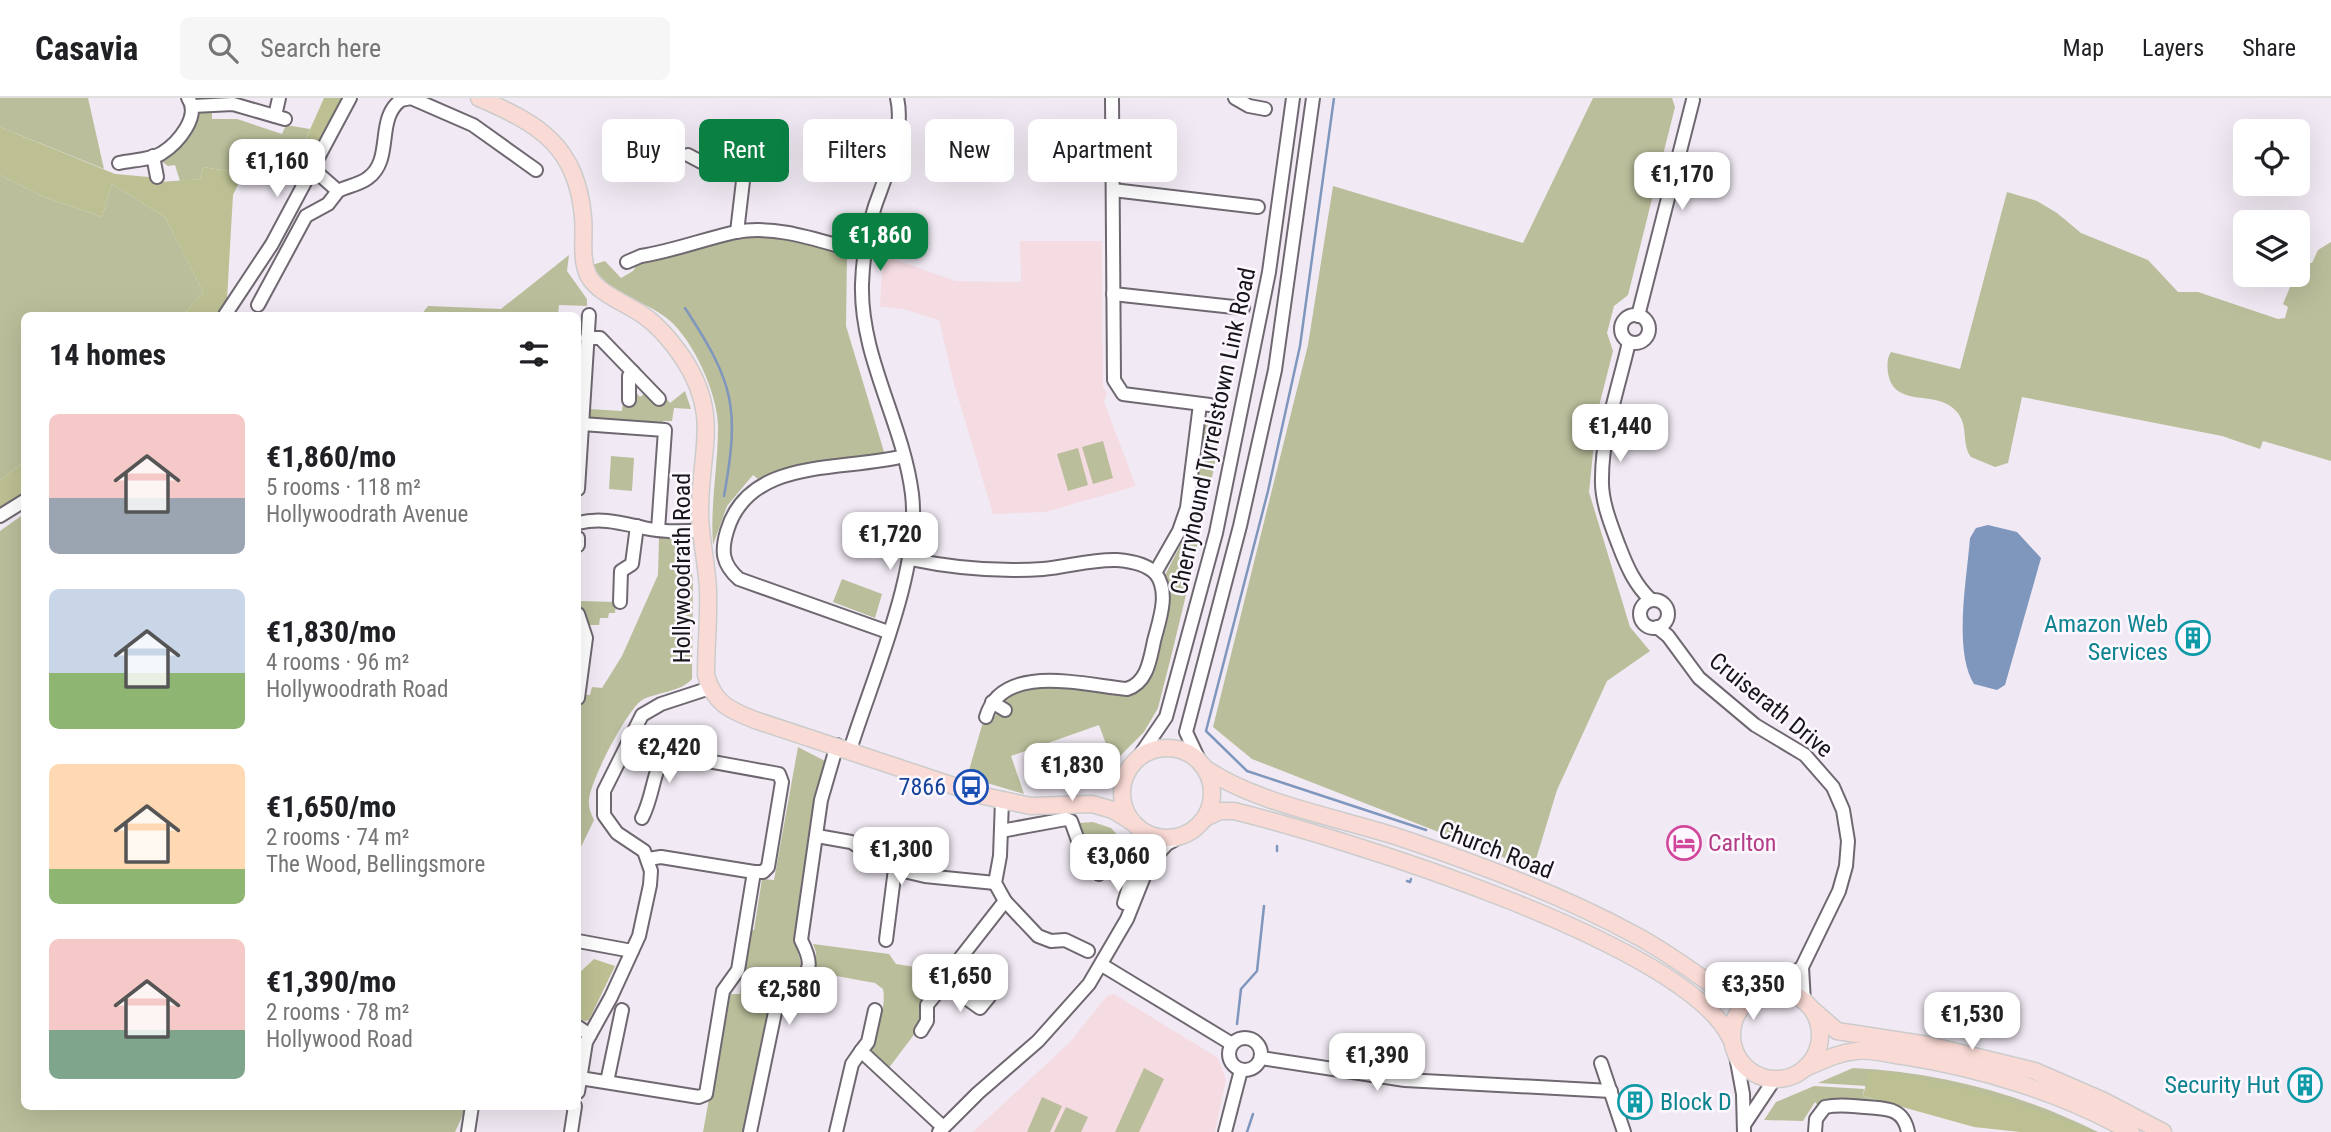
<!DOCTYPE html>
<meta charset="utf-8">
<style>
:root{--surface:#fff;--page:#f6f6f6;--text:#202124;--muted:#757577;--line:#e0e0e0;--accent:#0b8043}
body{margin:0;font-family:"Roboto Condensed",sans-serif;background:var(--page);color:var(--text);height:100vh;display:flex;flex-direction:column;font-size:26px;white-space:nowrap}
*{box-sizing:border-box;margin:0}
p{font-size:23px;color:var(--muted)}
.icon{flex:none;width:38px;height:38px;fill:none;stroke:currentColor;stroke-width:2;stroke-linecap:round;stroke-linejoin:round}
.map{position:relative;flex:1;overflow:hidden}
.sheet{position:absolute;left:21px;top:214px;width:560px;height:798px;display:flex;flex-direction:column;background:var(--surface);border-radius:10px;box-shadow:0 7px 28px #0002}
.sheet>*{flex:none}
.hud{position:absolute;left:602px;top:21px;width:665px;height:63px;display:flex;gap:14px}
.buttons{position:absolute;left:2233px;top:21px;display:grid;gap:14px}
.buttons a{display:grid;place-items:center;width:77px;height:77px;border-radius:10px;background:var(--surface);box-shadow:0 7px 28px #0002;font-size:35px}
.price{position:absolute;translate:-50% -60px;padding:0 16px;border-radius:14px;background:#fff;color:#222;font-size:23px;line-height:46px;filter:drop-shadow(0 2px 4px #0008)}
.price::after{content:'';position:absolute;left:50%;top:42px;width:21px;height:16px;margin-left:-10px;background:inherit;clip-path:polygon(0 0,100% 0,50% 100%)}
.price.active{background:var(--accent);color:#fff}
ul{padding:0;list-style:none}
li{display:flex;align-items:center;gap:21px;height:175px;padding:0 28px}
li span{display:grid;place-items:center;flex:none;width:196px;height:140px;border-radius:10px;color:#555}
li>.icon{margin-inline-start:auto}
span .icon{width:84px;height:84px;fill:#fffc;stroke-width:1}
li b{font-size:30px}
h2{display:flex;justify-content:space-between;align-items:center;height:84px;padding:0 28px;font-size:30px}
.chip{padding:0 24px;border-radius:10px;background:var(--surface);box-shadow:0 7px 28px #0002;font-size:24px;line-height:63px}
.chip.active{background:var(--accent);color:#fff}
header{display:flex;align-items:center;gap:42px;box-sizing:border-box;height:98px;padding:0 35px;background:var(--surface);border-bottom:2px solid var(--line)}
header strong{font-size:33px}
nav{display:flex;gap:38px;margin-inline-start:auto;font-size:24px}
.search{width:490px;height:63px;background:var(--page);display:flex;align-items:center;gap:18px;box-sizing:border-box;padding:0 24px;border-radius:10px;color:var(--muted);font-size:26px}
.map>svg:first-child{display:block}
.education{fill:#f5dbe2}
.green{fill:#babe9a}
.forest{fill:#bcc092}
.water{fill:#7f96bd}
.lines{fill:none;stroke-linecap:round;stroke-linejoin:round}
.stream{stroke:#7f96bd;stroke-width:2.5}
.minor-casing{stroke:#6f6871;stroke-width:16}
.major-casing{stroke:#ccc;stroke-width:19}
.minor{stroke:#fff;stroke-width:12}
.major{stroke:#fadad5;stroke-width:16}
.labels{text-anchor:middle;stroke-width:5;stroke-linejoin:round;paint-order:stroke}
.street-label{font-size:24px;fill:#181519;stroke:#fdf8ff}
.culture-label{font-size:24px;fill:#0d838f;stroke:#fdf8ff;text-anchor:end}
.transit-label{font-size:24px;fill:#164399;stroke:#fdf8ff;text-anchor:end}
.hotel-label{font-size:24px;fill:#b23c85;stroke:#fdf8ff;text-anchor:start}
</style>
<header>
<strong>Casavia</strong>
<div class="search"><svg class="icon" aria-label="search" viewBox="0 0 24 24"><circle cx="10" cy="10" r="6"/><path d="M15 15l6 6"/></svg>Search here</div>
<nav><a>Map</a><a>Layers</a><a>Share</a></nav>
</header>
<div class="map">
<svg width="2331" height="1034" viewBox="0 0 2331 1034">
<rect width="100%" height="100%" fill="#f1eaf4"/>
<g class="education">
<path d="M1020 143H1102L1103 289 1107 295 1104 304 1136 388 1045 414 993 416 954 286 939 222 903 211 880 209 882 166 883 157 955 183 1021 184Z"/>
<path d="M1114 896 1218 960 1226 981 1215 1034H973L1069 945 1107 898Z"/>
</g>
<g class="green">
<path d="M0 0H88L104 71 0 29Z"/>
<path d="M1593 0H1672L1675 9 1628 197 1614 208 1607 235 1613 253 1597 316 1589 394 1630 529 1650 553 1607 583 1557 692 1533 771 1252 661 1213 629 1308 247 1333 88 1523 145Z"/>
<path d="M212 11V21H237L282 36 286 27 310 31 300 54 301 77 247 60 240 82 228 73 203 69 200 81 180 83 175 67 168 68 161 63 193 27 202 12Z"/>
<path d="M0 77 44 99 102 119 112 86 165 119 203 194 183 217H24V364L0 382Z"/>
<path d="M2007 94 2037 103 2057 115 2081 135 2148 162 2178 194H2198L2278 221 2285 220 2288 209 2283 206 2295 177H2298L2299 166 2312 165 2318 152 2331 144V363L2263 343 2260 351 2222 338 2022 299 2008 365 1995 369 1971 359C1961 346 1969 328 1957 314 1938 290 1894 312 1888 275 1887 267 1887 260 1891 254L1960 271Z"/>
<path d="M754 138 801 143 847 157 846 228 885 357 780 371 758 381 753 377 727 408 713 447C710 407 718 369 718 329 718 297 694 243 669 222 643 200 611 200 592 167L605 163 621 180 633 173 639 163Z"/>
<path d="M569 157 567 173 587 201V208L559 207 558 217H421L428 208 501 211Z"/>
<path d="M631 282 641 286 634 292 640 299 648 293 665 299 670 305 685 293 691 311 674 310 672 323H663V328L634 326 629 322 599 320V324H590L588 311 622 313 623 302 630 303Z"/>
<path d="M1211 317 1224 320C1205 417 1183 514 1158 610L1144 634 1113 665 1099 627 1011 658 1024 696 967 679 983 624 991 623 998 614 1006 619 1009 612 1002 602C1019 579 1096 594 1123 597L1136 594 1147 581 1163 481 1180 448 1192 411 1205 325Z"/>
<path d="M1103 343 1113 380 1093 386 1082 349Z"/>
<path d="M1078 350 1088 387 1068 393 1057 356Z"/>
<path d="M611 358 634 360 632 393 609 391Z"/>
<path d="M24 416V1008H467L455 1034H0V433Z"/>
<path d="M659 440 687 442 693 483 692 581C681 594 657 594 642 602 627 612 590 683 589 702 588 709 591 716 594 722L578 755V640L582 597H590L592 589 602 590 622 558 658 477Z"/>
<path d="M842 481 882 496 875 520 833 504Z"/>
<path d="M580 503 616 504 615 515H609L608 520H600L599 527H584L580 519Z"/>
<path d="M798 649 827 664 814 720 795 845 802 868 797 878 778 887 745 1034H703L728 896H740L748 832H754L762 781 774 782Z"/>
<path d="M1093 724 1111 730 1124 744 1115 781C1092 766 1094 746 1082 738L1079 725Z"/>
<path d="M813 846 889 856 896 866 921 870 942 881 916 934 888 971 868 954C875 936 887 910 883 891L875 885 814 874 816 854Z"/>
<path d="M1144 970 1164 981 1139 1034H1115Z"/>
<path d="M1853 970C1940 974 2021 996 2098 1034H2080L1916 991 1818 985Z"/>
<path d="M1814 988 1864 991 1863 998 1876 1002H1860L1859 1006 1848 1004 1847 1000 1828 1002V1005L1820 1010 1815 1004 1803 1023 1764 1022 1776 1004Z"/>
<path d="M1042 999 1062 1008 1050 1034H1027Z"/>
<path d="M1066 1009 1088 1019 1081 1034H1054Z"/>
</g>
<g class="forest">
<path d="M324 0H343L303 74 300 54Z"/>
<path d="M0 29 115 76 149 79 160 84 200 81 203 69 228 73 240 82 233 97 227 201 216 217H183L203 194 165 119 112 86 102 119 44 99 0 77Z"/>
<path d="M24 364V396L0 412V382Z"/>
<path d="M594 861 615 868 589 922 585 923 578 920V876Z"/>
<path d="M1869 973C1948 981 2021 1004 2093 1034H2020L1974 1029 1863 998Z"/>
</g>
<path class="water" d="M1988 427 2017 434 2041 460 2005 587 1997 592 1974 586C1953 552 1967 480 1970 440L1976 430Z"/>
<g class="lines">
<g class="stream">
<path d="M1334 0 1300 248 1268 393 1206 633 1247 673 1426 732"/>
<path d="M685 210C734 285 740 309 724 398"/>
<path d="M1277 753V748"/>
<path d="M1407 783 1410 784 1411 781"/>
<path d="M1237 926 1241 891 1257 873 1264 808"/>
<path d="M1247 1034 1253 1016"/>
</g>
<g class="minor-casing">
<g id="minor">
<path d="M1112 0 1114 282 1123 296 1210 307"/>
<path d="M1235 0 1249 8 1265 11"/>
<path d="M193 8 233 6 285 21"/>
<path d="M275 18 279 0"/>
<path d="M688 57 705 66 738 56 743 57 745 66 737 134"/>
<path d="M153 58 157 79"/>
<path d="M119 65C131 62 152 62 162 55 178 45 201 18 188 0"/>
<path d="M313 71 338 93C347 88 359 87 368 80 394 61 375 21 401 2L411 0 473 27 536 72"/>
<path d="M1113 92 1258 109"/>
<path d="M627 164 641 158C673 153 704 141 736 134 779 126 824 145 865 155"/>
<path d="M1113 196 1243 210"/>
<path d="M258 207 306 118 328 106 338 93"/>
<path d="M225 217 272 146 350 0"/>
<circle cx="1635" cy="231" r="14"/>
<path d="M1638 218 1693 2"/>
<path d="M587 240H600L659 301"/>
<path d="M1629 244C1619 288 1602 335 1602 380 1601 403 1611 427 1619 448 1627 469 1635 487 1651 502"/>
<path d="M629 302V278L633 274"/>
<path d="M582 326 665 332 658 432"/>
<path d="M578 391 589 217"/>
<path d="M0 418 24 403"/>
<path d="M578 425C602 419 621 425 644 430 663 434 683 434 701 432"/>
<path d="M578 440V447"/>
<path d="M910 461C953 470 999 474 1043 471 1068 469 1091 461 1117 462 1130 463 1147 466 1156 476 1170 495 1159 523 1154 543 1150 562 1147 585 1127 591 1083 587 1002 564 986 619"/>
<path d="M1155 475 1179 433 1187 410 1200 306"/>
<circle cx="1654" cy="516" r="14"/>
<path d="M620 504 621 473 632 466 637 428"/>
<path d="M578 516 586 540 578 600"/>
<path d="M1657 529 1668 538 1699 580 1755 627 1805 657 1833 689 1843 712 1848 743 1846 768 1839 793 1802 869 1773 892"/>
<path d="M888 534 739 481C722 466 721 453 727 433 749 358 843 374 904 358"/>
<path d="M992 604 1005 612"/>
<path d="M850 652C873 578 921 472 912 396 903 324 860 260 862 186 863 160 867 133 875 108 886 77 905 33 897 0"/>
<path d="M1136 663 1166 619 1216 435 1269 174 1293 0"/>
<path d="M1200 664 1186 634 1240 428 1275 272 1313 0"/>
<path d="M1002 702 1000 758 995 785 1005 803 1038 838 1051 843 1065 842 1088 853"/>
<path d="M642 720C658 690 651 648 690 636L698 639 703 662"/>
<path d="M1001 733 1066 721 1071 723 1080 748 1099 776"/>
<path d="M817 738 851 744 895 771 925 778 995 785"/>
<path d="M1080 748 1096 744"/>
<path d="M648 761 661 759 754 774"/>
<path d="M1124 805 1141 748 1138 729"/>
<path d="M886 842 895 771"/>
<path d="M578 843 632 853"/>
<path d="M1102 867 1232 946"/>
<path d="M1802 869 1804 904"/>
<path d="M945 885 944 881 1005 803"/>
<path d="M578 929 590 937"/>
<path d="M921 933 927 923V907L945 885 980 910 989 899"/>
<circle cx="1245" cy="956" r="16"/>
<path d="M861 953 868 944 875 912"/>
<path d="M1736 958 1743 996 1744 1034"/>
<path d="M1261 960 1405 982 1611 993"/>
<path d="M1601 965 1624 1034"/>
<path d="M580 980 699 999 706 996 723 893 738 872 754 774H763L768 769 782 684 779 676 664 655"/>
<path d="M607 984 622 912"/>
<path d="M578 994 586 944 611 899 639 838 650 787 651 773 644 753 617 735 604 717V693L642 617 661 606 710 590"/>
<path d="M1744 1027 1774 982"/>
<path d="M468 1034 472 1008"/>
<path d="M571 1034 575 1008"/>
<path d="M750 1034 779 895C793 873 823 885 801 842L821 702 837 647"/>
<path d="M836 1034 852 966 861 953 943 1029"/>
<path d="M939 1034 978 995 1038 943 1089 886 1127 821 1149 766 1167 746 1181 738"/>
<path d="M1225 1034 1241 972"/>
<path d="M1815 1034 1816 1021 1825 1009C1840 1006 1850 1008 1865 1009 1886 1011 1903 1009 1908 1034"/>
</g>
</g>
<g class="major-casing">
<g id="major">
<path d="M479 0C539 26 577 48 583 119 585 138 580 159 588 177 598 196 626 205 643 217 659 228 672 244 683 260 721 318 700 351 700 413 700 439 707 466 708 492 709 520 706 549 706 577 714 605 729 612 755 622L984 698 1031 708 1092 706 1113 712 1132 724"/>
<circle cx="1167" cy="695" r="45"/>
<path d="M1206 671C1258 706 1340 720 1401 740 1481 767 1564 798 1637 838 1667 854 1695 875 1722 894L1733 897 1758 896"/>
<path d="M1205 720 1220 713H1234C1339 739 1687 845 1731 941"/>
<circle cx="1776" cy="937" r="44"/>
<path d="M1813 912 1837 933 1928 947 2035 973 2104 1003 2163 1034"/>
<path d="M1805 970C1822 963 1837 955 1856 953 1871 951 1888 956 1903 958 1980 970 2063 995 2131 1034"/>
</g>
</g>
<use href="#minor" class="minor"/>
<use href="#major" class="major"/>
</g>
<defs>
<g id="building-ring" transform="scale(1.75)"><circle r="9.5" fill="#fdf8ff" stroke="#0f9aa8" stroke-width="1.5"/><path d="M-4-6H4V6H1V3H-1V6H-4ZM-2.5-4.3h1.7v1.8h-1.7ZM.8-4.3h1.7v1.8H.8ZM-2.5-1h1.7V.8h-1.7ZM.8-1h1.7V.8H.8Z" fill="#0f9aa8"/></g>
<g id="bus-ring" transform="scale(1.75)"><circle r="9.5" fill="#fdf8ff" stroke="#1a4fb4" stroke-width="1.5"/><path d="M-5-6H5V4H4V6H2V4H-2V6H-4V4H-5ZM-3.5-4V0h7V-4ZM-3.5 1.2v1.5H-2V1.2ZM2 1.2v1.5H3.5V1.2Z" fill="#1a4fb4"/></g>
<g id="hotel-ring" transform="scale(1.75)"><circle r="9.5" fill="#fdf8ff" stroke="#d1479c" stroke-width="1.5"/><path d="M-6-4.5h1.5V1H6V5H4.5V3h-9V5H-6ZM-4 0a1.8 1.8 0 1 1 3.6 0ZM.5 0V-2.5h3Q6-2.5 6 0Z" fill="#d1479c"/></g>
</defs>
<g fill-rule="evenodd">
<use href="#building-ring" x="2193" y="540"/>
<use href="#bus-ring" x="971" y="689"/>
<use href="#hotel-ring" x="1684" y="745"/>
<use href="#building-ring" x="2305" y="987"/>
<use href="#building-ring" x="1635" y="1004"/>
</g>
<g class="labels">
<g class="street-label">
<text transform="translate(1213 333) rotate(-78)" y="8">Cherryhound Tyrrelstown Link Road</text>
<text transform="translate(682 470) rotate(-90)" y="8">Hollywoodrath Road</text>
<text transform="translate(1771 607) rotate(39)" y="8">Cruiserath Drive</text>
<text transform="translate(1496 752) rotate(21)" y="8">Church Road</text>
</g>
<g class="culture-label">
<text x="2168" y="534">Amazon Web<tspan x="2168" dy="28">Services</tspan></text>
<text x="2280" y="995">Security Hut</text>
<text x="1660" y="1012" text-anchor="start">Block D</text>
</g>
<g class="transit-label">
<text x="946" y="697">7866</text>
</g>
<g class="hotel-label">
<text x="1708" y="753">Carlton</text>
</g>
</g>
</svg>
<div class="buttons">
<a><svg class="icon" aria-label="locate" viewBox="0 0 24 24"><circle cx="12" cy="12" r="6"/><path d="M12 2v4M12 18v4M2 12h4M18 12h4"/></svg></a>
<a><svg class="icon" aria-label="layers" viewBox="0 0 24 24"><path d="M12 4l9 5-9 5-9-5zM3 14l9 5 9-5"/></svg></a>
</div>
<b class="price" style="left:277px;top:101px">€1,160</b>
<b class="price" style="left:1682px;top:114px">€1,170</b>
<b class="price active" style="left:880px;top:175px">€1,860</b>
<b class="price" style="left:1620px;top:366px">€1,440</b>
<b class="price" style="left:890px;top:474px">€1,720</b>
<b class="price" style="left:669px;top:687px">€2,420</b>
<b class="price" style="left:1072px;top:705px">€1,830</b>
<b class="price" style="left:901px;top:789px">€1,300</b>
<b class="price" style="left:1118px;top:796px">€3,060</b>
<b class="price" style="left:960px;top:916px">€1,650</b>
<b class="price" style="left:1753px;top:924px">€3,350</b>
<b class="price" style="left:789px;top:929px">€2,580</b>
<b class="price" style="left:1972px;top:954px">€1,530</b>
<b class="price" style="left:1377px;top:995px">€1,390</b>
<div class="hud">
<a class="chip">Buy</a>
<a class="chip active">Rent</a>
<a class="chip">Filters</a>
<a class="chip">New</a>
<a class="chip">Apartment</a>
</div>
<section class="sheet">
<h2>14 homes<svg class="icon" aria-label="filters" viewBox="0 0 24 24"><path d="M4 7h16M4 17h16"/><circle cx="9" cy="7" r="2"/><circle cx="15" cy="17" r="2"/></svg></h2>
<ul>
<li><span style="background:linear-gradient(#f6c9c9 60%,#9aa5b1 0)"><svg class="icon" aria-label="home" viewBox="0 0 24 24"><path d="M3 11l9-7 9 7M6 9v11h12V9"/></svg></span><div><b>€1,860/mo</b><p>5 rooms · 118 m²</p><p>Hollywoodrath Avenue</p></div></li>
<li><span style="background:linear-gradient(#c9d6e8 60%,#8fb573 0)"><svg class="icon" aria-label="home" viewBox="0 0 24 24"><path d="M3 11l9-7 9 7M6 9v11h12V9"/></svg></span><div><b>€1,830/mo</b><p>4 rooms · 96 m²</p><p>Hollywoodrath Road</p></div></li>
<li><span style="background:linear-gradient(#ffd9b3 75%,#8fb573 0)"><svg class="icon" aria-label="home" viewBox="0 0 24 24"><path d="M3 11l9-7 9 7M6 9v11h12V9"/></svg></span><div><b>€1,650/mo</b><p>2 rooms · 74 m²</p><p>The Wood, Bellingsmore</p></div></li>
<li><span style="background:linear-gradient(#f6c9c9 65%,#7fa58c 0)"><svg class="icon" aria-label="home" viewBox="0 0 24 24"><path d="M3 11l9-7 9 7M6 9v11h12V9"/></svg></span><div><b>€1,390/mo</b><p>2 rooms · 78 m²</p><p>Hollywood Road</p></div></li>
</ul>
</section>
</div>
